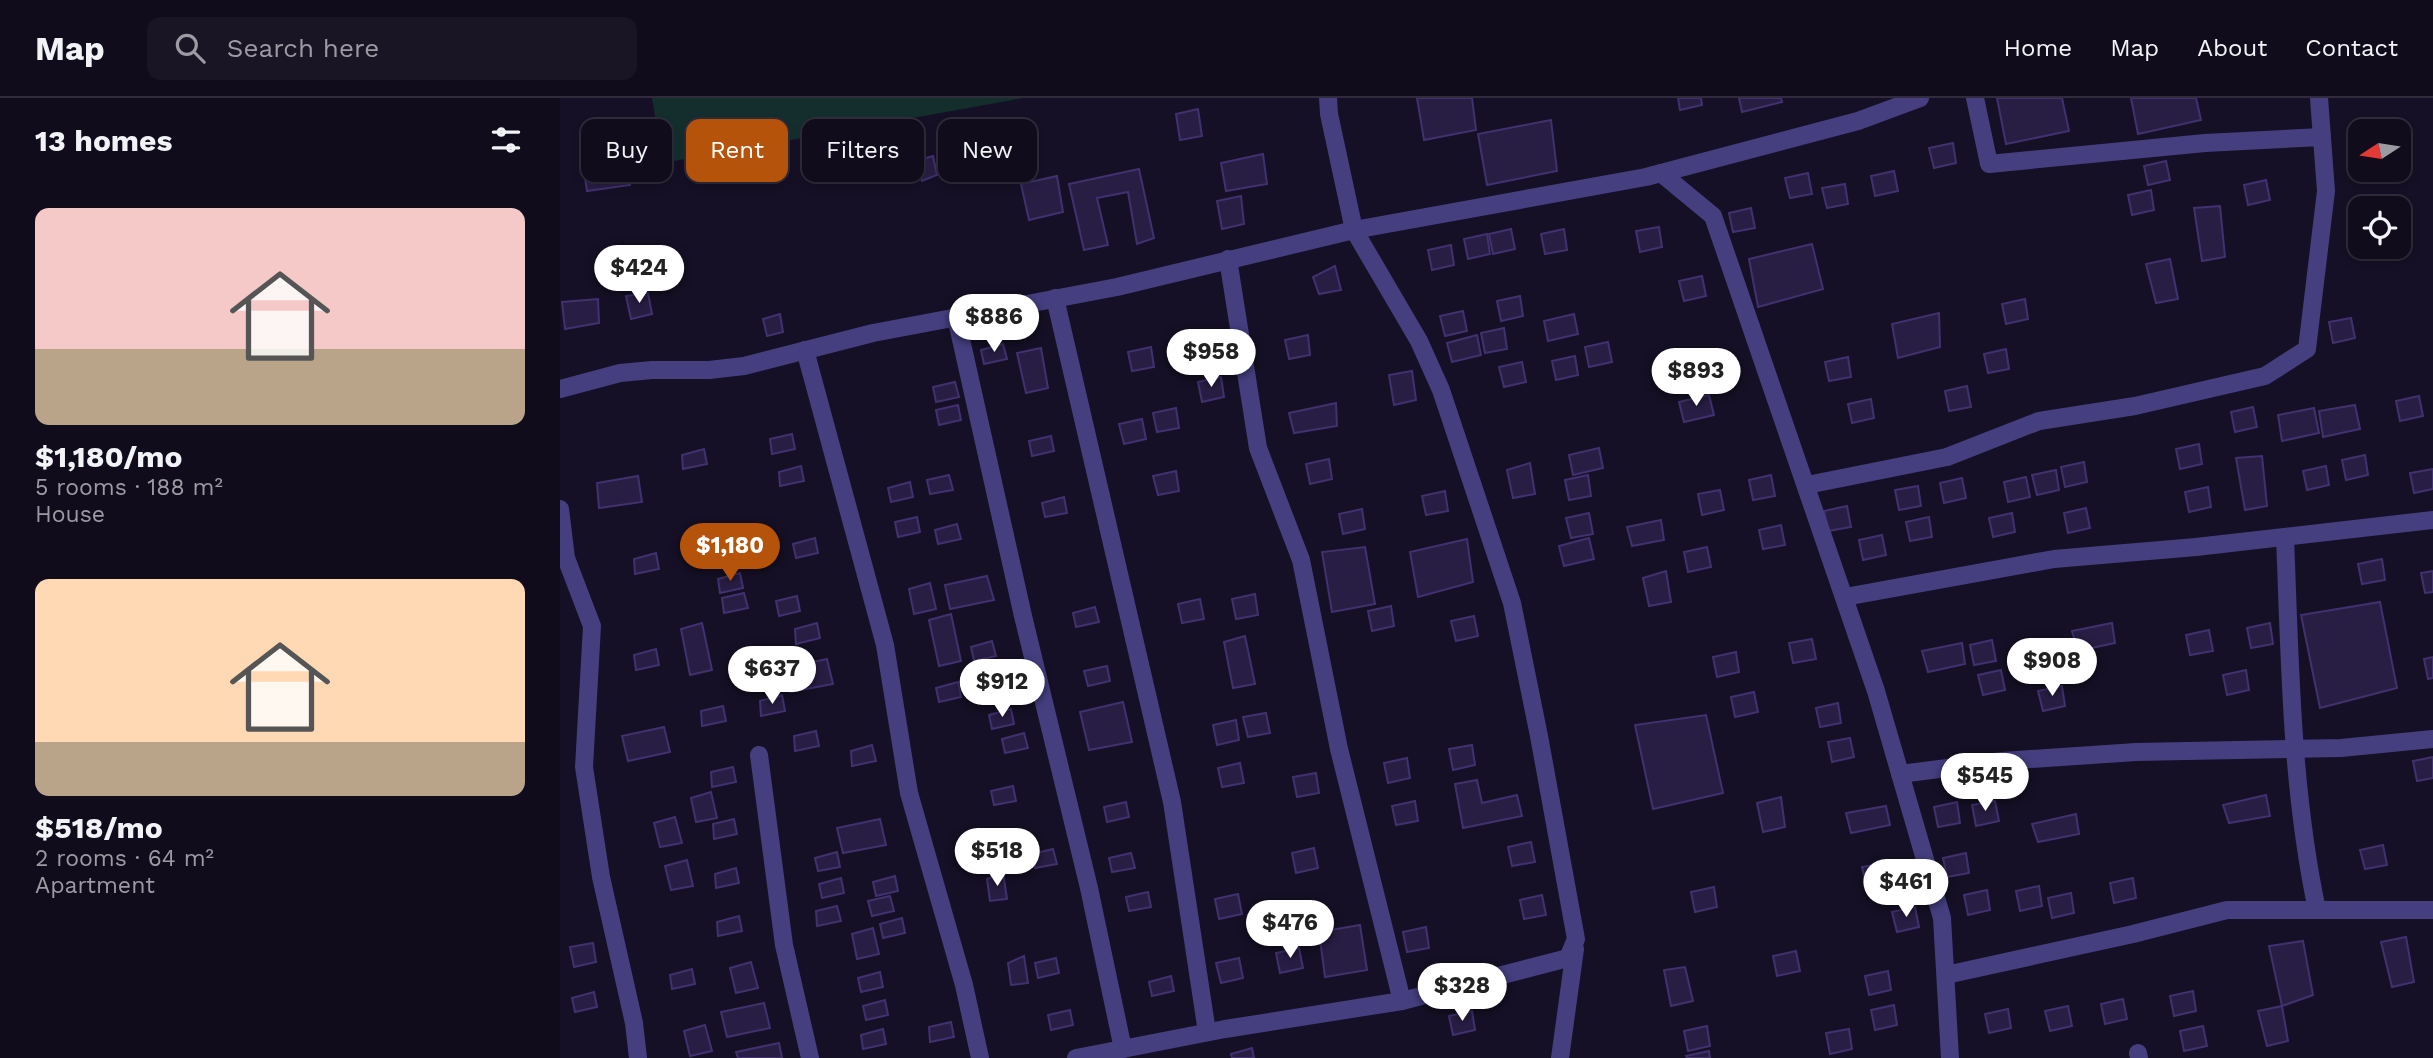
<!DOCTYPE html>
<meta charset="utf-8">
<style>
:root{--surface:#100c1c;--page:#191525;--text:#f1f3f6;--muted:#9c9ba3;--line:#302c3b;--accent:#b45309}
body{margin:0;font-family:"Work Sans",sans-serif;background:var(--page);color:var(--text);height:100vh;display:flex;flex-direction:column;font-size:26px;white-space:nowrap}
*{box-sizing:border-box;margin:0}
p{font-size:23px;color:var(--muted)}
.icon{flex:none;width:38px;height:38px;fill:none;stroke:currentColor;stroke-width:2;stroke-linecap:round;stroke-linejoin:round}
.map{position:relative;flex:1;overflow:hidden}
.details{display:flex;flex-direction:column;background:var(--surface);width:560px}
.details>*{flex:none}
.banner{position:absolute;left:21px;top:21px;width:665px;height:63px;display:flex;gap:14px}
.needle{width:46px;rotate:258deg}
.buttons{position:absolute;left:1788px;top:21px;display:grid;gap:14px}
.buttons a{display:grid;place-items:center;width:63px;height:63px;border-radius:14px;background:var(--surface);box-shadow:0 4px 10px #0003,0 0 0 2px var(--line);font-size:35px}
.price{position:absolute;translate:-50% -60px;padding:0 16px;border-radius:24px;background:#fff;color:#222;font-size:23px;line-height:46px;filter:drop-shadow(0 2px 4px #0008)}
.price::after{content:'';position:absolute;left:50%;top:42px;width:21px;height:16px;margin-left:-10px;background:inherit;clip-path:polygon(0 0,100% 0,50% 100%)}
.price.active{background:var(--accent);color:#fff}
ul{padding:0;list-style:none}
li{display:grid;align-content:center;gap:14px;height:371px;padding:0 35px}
li span{display:grid;place-items:center;height:217px;border-radius:14px;color:#555}
li>.icon{margin-inline-start:auto}
span .icon{width:126px;height:126px;fill:#fffc;stroke-width:1}
li b{font-size:30px}
h2{display:flex;justify-content:space-between;align-items:center;height:84px;padding:0 35px;font-size:30px}
.pill{padding:0 24px;border-radius:14px;background:var(--surface);box-shadow:0 4px 10px #0003,0 0 0 2px var(--line);font-size:24px;line-height:63px}
.pill.active{background:var(--accent);color:#fff}
header{display:flex;align-items:center;gap:42px;box-sizing:border-box;height:98px;padding:0 35px;background:var(--surface);border-bottom:2px solid var(--line)}
header strong{font-size:33px}
nav{display:flex;gap:38px;margin-inline-start:auto;font-size:24px}
.search{width:490px;height:63px;background:var(--page);display:flex;align-items:center;gap:18px;box-sizing:border-box;padding:0 24px;border-radius:14px;color:var(--muted);font-size:26px}
main{display:flex;flex:1;min-height:0}
.map>svg:first-child{display:block}
.green{fill:#142e2e}
.building{fill:#281e44;stroke:#41316f;stroke-width:2}
.lines{fill:none;stroke-linecap:round;stroke-linejoin:round}
.minor{stroke:#453f80;stroke-width:18}
</style>
<header>
<strong>Map</strong>
<div class="search"><svg class="icon" aria-label="search" viewBox="0 0 24 24"><circle cx="10" cy="10" r="6"/><path d="M15 15l6 6"/></svg>Search here</div>
<nav><a>Home</a><a>Map</a><a>About</a><a>Contact</a></nav>
</header>
<main>
<section class="details">
<h2>13 homes<svg class="icon" aria-label="filters" viewBox="0 0 24 24"><path d="M4 7h16M4 17h16"/><circle cx="9" cy="7" r="2"/><circle cx="15" cy="17" r="2"/></svg></h2>
<ul>
<li><span style="background:linear-gradient(#f6c9c9 65%,#b9a48a 0)"><svg class="icon" aria-label="home" viewBox="0 0 24 24"><path d="M3 11l9-7 9 7M6 9v11h12V9"/></svg></span><div><b>$1,180/mo</b><p>5 rooms · 188 m²</p><p>House</p></div></li>
<li><span style="background:linear-gradient(#ffd9b3 75%,#b9a48a 0)"><svg class="icon" aria-label="home" viewBox="0 0 24 24"><path d="M3 11l9-7 9 7M6 9v11h12V9"/></svg></span><div><b>$518/mo</b><p>2 rooms · 64 m²</p><p>Apartment</p></div></li>
</ul>
</section>
<div class="map">
<svg width="1873" height="960" viewBox="0 0 1873 960">
<rect width="100%" height="100%" fill="#151025"/>
<path class="green" d="M92 0H463L103 65Z"/>
<g class="building">
<path d="M857 0H912L916 32 864 42Z"/>
<path d="M1118 0H1141L1142 7 1120 12Z"/>
<path d="M1179 0H1221L1222 4 1182 14Z"/>
<path d="M1437 0H1502L1509 33 1446 46Z"/>
<path d="M1571 0H1636L1641 22 1578 36Z"/>
<path d="M638 11 642 38 620 42 616 16Z"/>
<path d="M991 22 997 73 927 87 918 36Z"/>
<path d="M1393 45 1396 65 1374 70 1369 50Z"/>
<path d="M703 56 707 86 666 93 661 65Z"/>
<path d="M373 58 377 77 362 83 356 63Z"/>
<path d="M1606 63 1610 82 1588 87 1584 68Z"/>
<path d="M67 65 70 87 27 93 24 73Z"/>
<path d="M579 71 594 140 577 146 568 94 537 100 548 147 524 152 509 86Z"/>
<path d="M1334 73 1338 93 1315 98 1311 78Z"/>
<path d="M1248 75 1252 96 1230 100 1225 80Z"/>
<path d="M497 78 503 114 469 122 461 86Z"/>
<path d="M1706 82 1710 102 1688 107 1684 87Z"/>
<path d="M1285 86 1288 106 1267 110 1262 90Z"/>
<path d="M1591 92 1594 112 1572 117 1568 97Z"/>
<path d="M681 98 684 126 662 131 657 103Z"/>
<path d="M1660 108 1665 159 1642 163 1634 110Z"/>
<path d="M1191 110 1195 130 1173 134 1169 115Z"/>
<path d="M1099 129 1102 149 1080 154 1076 133Z"/>
<path d="M951 131 955 151 933 156 929 136Z"/>
<path d="M1004 131 1007 152 985 156 981 136Z"/>
<path d="M927 136 930 156 908 161 904 141Z"/>
<path d="M1252 146 1263 191 1198 209 1189 161Z"/>
<path d="M891 147 894 167 872 172 868 152Z"/>
<path d="M1610 161 1618 201 1596 205 1586 166Z"/>
<path d="M775 168 781 192 759 196 753 179Z"/>
<path d="M1142 178 1146 198 1124 203 1119 183Z"/>
<path d="M88 195 92 216 71 221 66 198Z"/>
<path d="M960 198 963 218 941 223 937 203Z"/>
<path d="M38 201 39 225 5 231 2 204Z"/>
<path d="M1465 201 1468 221 1446 226 1442 206Z"/>
<path d="M903 213 907 233 885 238 880 218Z"/>
<path d="M1379 215 1380 249 1338 260 1332 226Z"/>
<path d="M220 216 223 234 207 238 203 221Z"/>
<path d="M1014 216 1018 236 988 243 984 223Z"/>
<path d="M1791 220 1795 240 1773 245 1769 224Z"/>
<path d="M944 230 947 251 925 255 921 235Z"/>
<path d="M748 237 750 257 729 261 725 242Z"/>
<path d="M917 237 921 257 892 264 887 245Z"/>
<path d="M663 239 666 259 644 264 640 244Z"/>
<path d="M1048 244 1052 264 1029 269 1025 249Z"/>
<path d="M443 246 447 261 424 266 421 252Z"/>
<path d="M591 249 594 269 572 273 568 254Z"/>
<path d="M481 250 488 290 466 295 457 255Z"/>
<path d="M1446 251 1449 271 1428 275 1424 256Z"/>
<path d="M1015 258 1018 277 996 282 992 263Z"/>
<path d="M1118 258 1122 278 1099 283 1095 263Z"/>
<path d="M1288 259 1291 279 1269 283 1265 264Z"/>
<path d="M962 264 966 284 944 289 939 269Z"/>
<path d="M852 273 856 302 834 307 829 277Z"/>
<path d="M661 279 664 299 642 304 638 284Z"/>
<path d="M395 284 399 299 376 304 373 289Z"/>
<path d="M1407 288 1411 309 1389 313 1385 293Z"/>
<path d="M1149 297 1154 317 1124 324 1119 304Z"/>
<path d="M1859 298 1863 318 1840 323 1836 303Z"/>
<path d="M1311 301 1314 320 1292 325 1288 306Z"/>
<path d="M776 305 777 328 734 335 729 315Z"/>
<path d="M398 307 401 322 379 327 376 312Z"/>
<path d="M1795 307 1800 331 1763 339 1759 313Z"/>
<path d="M1693 309 1697 329 1675 334 1671 314Z"/>
<path d="M616 310 619 330 597 334 593 315Z"/>
<path d="M1754 310 1759 335 1722 343 1718 317Z"/>
<path d="M582 321 586 341 564 346 559 326Z"/>
<path d="M232 336 235 351 212 356 210 341Z"/>
<path d="M491 338 494 353 472 358 469 343Z"/>
<path d="M1639 346 1642 366 1620 371 1616 351Z"/>
<path d="M1039 350 1043 370 1013 377 1009 357Z"/>
<path d="M144 351 147 366 123 371 122 357Z"/>
<path d="M1805 357 1808 377 1786 382 1782 362Z"/>
<path d="M1702 358 1707 408 1685 412 1676 360Z"/>
<path d="M769 361 772 381 750 386 746 366Z"/>
<path d="M1524 364 1527 384 1505 389 1501 369Z"/>
<path d="M970 365 975 396 953 400 947 372Z"/>
<path d="M241 368 244 383 220 388 219 374Z"/>
<path d="M1766 368 1769 387 1747 392 1743 373Z"/>
<path d="M1873 371V391L1854 395 1850 375Z"/>
<path d="M1496 372 1499 392 1477 397 1472 377Z"/>
<path d="M616 373 619 393 598 397 593 378Z"/>
<path d="M389 377 393 392 370 396 367 382Z"/>
<path d="M1028 377 1031 398 1009 402 1005 382Z"/>
<path d="M1211 377 1215 398 1193 402 1189 382Z"/>
<path d="M78 378 82 404 39 410 37 385Z"/>
<path d="M1466 379 1470 399 1448 404 1444 384Z"/>
<path d="M1402 380 1406 400 1384 405 1380 385Z"/>
<path d="M350 384 353 399 331 404 328 390Z"/>
<path d="M1358 388 1361 408 1339 412 1335 392Z"/>
<path d="M1648 389 1651 409 1629 414 1625 394Z"/>
<path d="M1160 392 1164 412 1142 417 1138 396Z"/>
<path d="M885 393 888 413 866 417 862 398Z"/>
<path d="M504 399 507 415 485 419 482 405Z"/>
<path d="M1287 408 1291 429 1268 433 1264 413Z"/>
<path d="M1526 410 1530 430 1508 435 1504 415Z"/>
<path d="M802 411 805 431 783 436 779 416Z"/>
<path d="M1029 415 1033 436 1011 440 1006 420Z"/>
<path d="M1452 415 1455 434 1433 439 1429 420Z"/>
<path d="M357 419 360 434 338 439 335 424Z"/>
<path d="M1369 419 1372 439 1350 443 1346 424Z"/>
<path d="M1101 422 1104 442 1072 448 1067 429Z"/>
<path d="M397 426 401 441 378 446 375 432Z"/>
<path d="M1221 427 1225 447 1203 451 1199 432Z"/>
<path d="M1322 437 1326 457 1303 462 1299 442Z"/>
<path d="M255 440 258 455 236 460 233 446Z"/>
<path d="M1029 440 1034 461 1004 468 999 448Z"/>
<path d="M907 441 913 484 858 499 850 454Z"/>
<path d="M184 446 187 461 163 466 162 451Z"/>
<path d="M805 449 815 506 772 514 762 454Z"/>
<path d="M1147 449 1151 469 1128 474 1124 454Z"/>
<path d="M96 455 99 471 75 476 74 461Z"/>
<path d="M1822 461 1825 482 1802 486 1798 466Z"/>
<path d="M1106 473 1111 504 1089 508 1083 480Z"/>
<path d="M1873 473V494L1865 495 1861 475Z"/>
<path d="M180 475 183 490 160 495 158 481Z"/>
<path d="M427 478 434 502 390 511 385 487Z"/>
<path d="M370 485 376 511 354 516 349 491Z"/>
<path d="M184 495 188 510 164 515 162 500Z"/>
<path d="M695 496 698 517 676 521 672 501Z"/>
<path d="M237 498 240 513 219 518 216 503Z"/>
<path d="M640 501 644 521 622 525 618 506Z"/>
<path d="M1820 504 1837 590 1760 610 1741 517Z"/>
<path d="M831 508 834 528 812 533 808 513Z"/>
<path d="M535 509 539 524 516 529 513 515Z"/>
<path d="M391 516 401 563 379 568 369 522Z"/>
<path d="M914 518 918 538 896 543 891 523Z"/>
<path d="M142 525 152 572 130 577 121 531Z"/>
<path d="M257 525 260 540 236 546 235 531Z"/>
<path d="M1552 525 1555 545 1518 553 1512 533Z"/>
<path d="M1710 525 1713 546 1691 550 1687 530Z"/>
<path d="M1649 532 1653 553 1630 557 1626 537Z"/>
<path d="M685 538 695 586 673 590 664 544Z"/>
<path d="M1252 541 1256 561 1233 565 1229 545Z"/>
<path d="M1432 542 1436 563 1414 567 1410 547Z"/>
<path d="M432 543 436 558 414 563 411 549Z"/>
<path d="M1402 545 1405 566 1368 574 1362 553Z"/>
<path d="M96 551 99 567 76 572 74 557Z"/>
<path d="M1176 554 1179 574 1157 579 1153 559Z"/>
<path d="M1873 559V580L1868 581 1864 561Z"/>
<path d="M267 561 273 586 230 594 225 570Z"/>
<path d="M547 568 550 583 528 588 524 573Z"/>
<path d="M1441 572 1445 592 1423 597 1418 577Z"/>
<path d="M1686 572 1689 592 1667 597 1663 577Z"/>
<path d="M398 584 401 599 379 604 376 590Z"/>
<path d="M1502 588 1505 608 1483 613 1478 593Z"/>
<path d="M1194 594 1198 614 1175 619 1171 599Z"/>
<path d="M222 597 225 613 201 618 200 603Z"/>
<path d="M563 604 572 644 529 652 520 614Z"/>
<path d="M1278 605 1281 625 1260 629 1256 610Z"/>
<path d="M163 608 166 623 142 628 141 613Z"/>
<path d="M451 611 454 626 432 631 429 617Z"/>
<path d="M706 615 710 635 688 639 683 619Z"/>
<path d="M1146 617 1163 695 1093 711 1075 627Z"/>
<path d="M676 622 679 642 657 647 653 627Z"/>
<path d="M104 629 110 654 68 663 62 638Z"/>
<path d="M256 633 259 648 235 653 234 638Z"/>
<path d="M464 635 468 650 445 655 442 641Z"/>
<path d="M1290 640 1294 659 1272 664 1268 644Z"/>
<path d="M312 647 316 663 292 668 291 653Z"/>
<path d="M912 647 915 667 893 672 889 651Z"/>
<path d="M1873 659V680L1857 683 1853 663Z"/>
<path d="M847 660 850 680 828 685 824 665Z"/>
<path d="M680 665 684 685 662 689 658 670Z"/>
<path d="M173 669 176 684 152 689 151 674Z"/>
<path d="M756 675 759 695 737 699 733 679Z"/>
<path d="M917 682 922 705 957 697 962 718 903 730 895 686Z"/>
<path d="M453 688 456 703 434 707 431 693Z"/>
<path d="M151 694 157 720 136 724 131 700Z"/>
<path d="M1706 697 1710 718 1669 725 1663 707Z"/>
<path d="M1221 699 1225 729 1203 734 1197 705Z"/>
<path d="M855 703 858 723 836 727 832 708Z"/>
<path d="M1435 703 1439 723 1416 728 1412 707Z"/>
<path d="M566 704 569 719 547 724 544 709Z"/>
<path d="M1397 704 1400 725 1378 729 1374 709Z"/>
<path d="M1326 708 1330 727 1291 735 1286 715Z"/>
<path d="M1516 716 1519 736 1478 744 1472 726Z"/>
<path d="M115 719 122 745 100 749 94 725Z"/>
<path d="M174 721 177 736 154 741 153 726Z"/>
<path d="M320 721 326 747 283 755 277 730Z"/>
<path d="M437 742 441 768 424 770 422 749Z"/>
<path d="M971 744 975 764 952 768 948 749Z"/>
<path d="M1823 747 1827 767 1805 771 1800 752Z"/>
<path d="M754 750 758 770 736 775 732 755Z"/>
<path d="M493 751 497 766 475 770 472 756Z"/>
<path d="M277 754 280 769 258 773 255 760Z"/>
<path d="M571 755 575 770 552 774 549 760Z"/>
<path d="M1406 755 1409 775 1387 779 1383 760Z"/>
<path d="M127 762 133 788 111 792 105 768Z"/>
<path d="M1341 762 1345 782 1307 790 1302 769Z"/>
<path d="M176 770 179 785 156 790 155 776Z"/>
<path d="M443 774 447 801 430 803 427 781Z"/>
<path d="M335 778 338 793 316 798 313 784Z"/>
<path d="M281 780 284 795 262 800 259 786Z"/>
<path d="M1573 780 1576 800 1554 805 1550 785Z"/>
<path d="M1479 788 1482 808 1460 813 1456 793Z"/>
<path d="M1154 789 1157 809 1135 814 1131 794Z"/>
<path d="M1427 792 1430 812 1408 817 1404 797Z"/>
<path d="M588 794 591 809 569 813 566 799Z"/>
<path d="M1511 795 1514 815 1492 820 1488 800Z"/>
<path d="M678 796 682 816 659 821 655 801Z"/>
<path d="M982 797 986 817 964 821 960 802Z"/>
<path d="M330 798 334 813 312 818 308 803Z"/>
<path d="M723 807 726 826 704 831 700 812Z"/>
<path d="M277 808 281 823 257 828 256 813Z"/>
<path d="M1355 809 1359 829 1337 834 1332 814Z"/>
<path d="M179 818 182 833 158 838 157 824Z"/>
<path d="M342 820 345 835 323 840 320 826Z"/>
<path d="M800 827 807 872 765 879 759 834Z"/>
<path d="M866 829 869 850 847 854 843 834Z"/>
<path d="M313 830 319 856 297 861 292 836Z"/>
<path d="M1846 839 1854 884 1832 889 1821 844Z"/>
<path d="M1743 843 1753 897 1722 908 1709 848Z"/>
<path d="M33 845 36 864 14 869 10 849Z"/>
<path d="M739 850 743 870 720 875 716 855Z"/>
<path d="M1236 853 1240 873 1217 878 1213 858Z"/>
<path d="M464 858 468 885 451 887 448 865Z"/>
<path d="M496 860 499 875 478 880 475 865Z"/>
<path d="M679 860 683 880 661 885 656 865Z"/>
<path d="M191 864 198 890 176 895 170 870Z"/>
<path d="M1125 869 1133 903 1111 908 1104 872Z"/>
<path d="M132 871 135 886 112 891 110 877Z"/>
<path d="M1328 873 1331 892 1309 897 1305 878Z"/>
<path d="M320 874 323 889 301 894 298 880Z"/>
<path d="M611 878 614 893 592 898 589 884Z"/>
<path d="M1633 893 1636 913 1614 918 1610 898Z"/>
<path d="M34 894 37 909 15 914 12 900Z"/>
<path d="M1563 901 1567 921 1545 926 1541 906Z"/>
<path d="M325 902 328 917 306 922 303 908Z"/>
<path d="M204 905 210 930 167 939 161 914Z"/>
<path d="M1334 907 1337 927 1315 932 1311 912Z"/>
<path d="M1508 908 1512 928 1490 933 1485 913Z"/>
<path d="M1722 908 1728 943 1707 948 1698 913Z"/>
<path d="M1448 911 1451 930 1429 935 1425 916Z"/>
<path d="M510 912 513 927 491 932 488 917Z"/>
<path d="M912 913 915 932 893 937 889 918Z"/>
<path d="M391 924 394 939 370 944 369 929Z"/>
<path d="M145 927 152 953 130 958 124 933Z"/>
<path d="M1147 928 1150 948 1128 953 1124 933Z"/>
<path d="M1643 928 1647 948 1624 953 1620 933Z"/>
<path d="M323 931 326 946 303 951 301 937Z"/>
<path d="M1289 931 1292 951 1270 956 1266 935Z"/>
<path d="M219 945 222 960H178L176 954Z"/>
<path d="M692 950 694 960H672L671 956Z"/>
<path d="M1149 953 1150 960H1127L1126 958Z"/>
</g>
<g class="lines">
<g class="minor">
<path d="M1415 0 1429 66 1645 45 1762 39"/>
<path d="M1101 75 1153 118 1316 593 1382 820 1390 960"/>
<path d="M668 161 698 350 741 462 779 651 842 903"/>
<path d="M495 200 612 704 647 934"/>
<path d="M396 219 463 518 529 790 563 951"/>
<path d="M245 252 325 547 349 695 404 887 420 960"/>
<path d="M0 291 60 275 92 272H149L184 268 313 235 557 189 794 132 1086 79 1298 23 1360 0"/>
<path d="M1247 387 1387 359 1479 323 1575 308 1705 278 1747 251 1766 93 1759 0"/>
<path d="M0 411 6 460 32 528 24 669 41 779 74 925 78 960"/>
<path d="M1725 439C1730 564 1731 689 1757 812"/>
<path d="M1285 499 1494 461 1636 449 1873 422"/>
<path d="M199 657 224 847 250 960"/>
<path d="M1340 676 1442 663 1576 654 1781 650 1873 641"/>
<path d="M1386 877 1573 836 1667 812H1873"/>
<path d="M1578 955 1579 960"/>
<path d="M516 960 665 931 842 903 1008 860 1016 841 979 638 952 505 881 292 859 243 794 132 769 16 768 0"/>
<path d="M1000 960 1015 851"/>
</g>
</g>
</svg>
<div class="buttons">
<a><svg class="needle" viewBox="-14 -14 28 28"><path d="M0-13l5 13h-10z" fill="#e53935"/><path d="M0 13l5-13h-10z" fill="#9c9ba3"/></svg></a>
<a><svg class="icon" aria-label="locate" viewBox="0 0 24 24"><circle cx="12" cy="12" r="6"/><path d="M12 2v4M12 18v4M2 12h4M18 12h4"/></svg></a>
</div>
<b class="price" style="left:79px;top:207px">$424</b>
<b class="price" style="left:434px;top:256px">$886</b>
<b class="price" style="left:651px;top:291px">$958</b>
<b class="price" style="left:1136px;top:310px">$893</b>
<b class="price active" style="left:170px;top:485px">$1,180</b>
<b class="price" style="left:1492px;top:600px">$908</b>
<b class="price" style="left:212px;top:608px">$637</b>
<b class="price" style="left:442px;top:621px">$912</b>
<b class="price" style="left:1425px;top:715px">$545</b>
<b class="price" style="left:437px;top:790px">$518</b>
<b class="price" style="left:1346px;top:821px">$461</b>
<b class="price" style="left:730px;top:862px">$476</b>
<b class="price" style="left:902px;top:925px">$328</b>
<div class="banner">
<a class="pill">Buy</a>
<a class="pill active">Rent</a>
<a class="pill">Filters</a>
<a class="pill">New</a>
</div>
</div>
</main>
